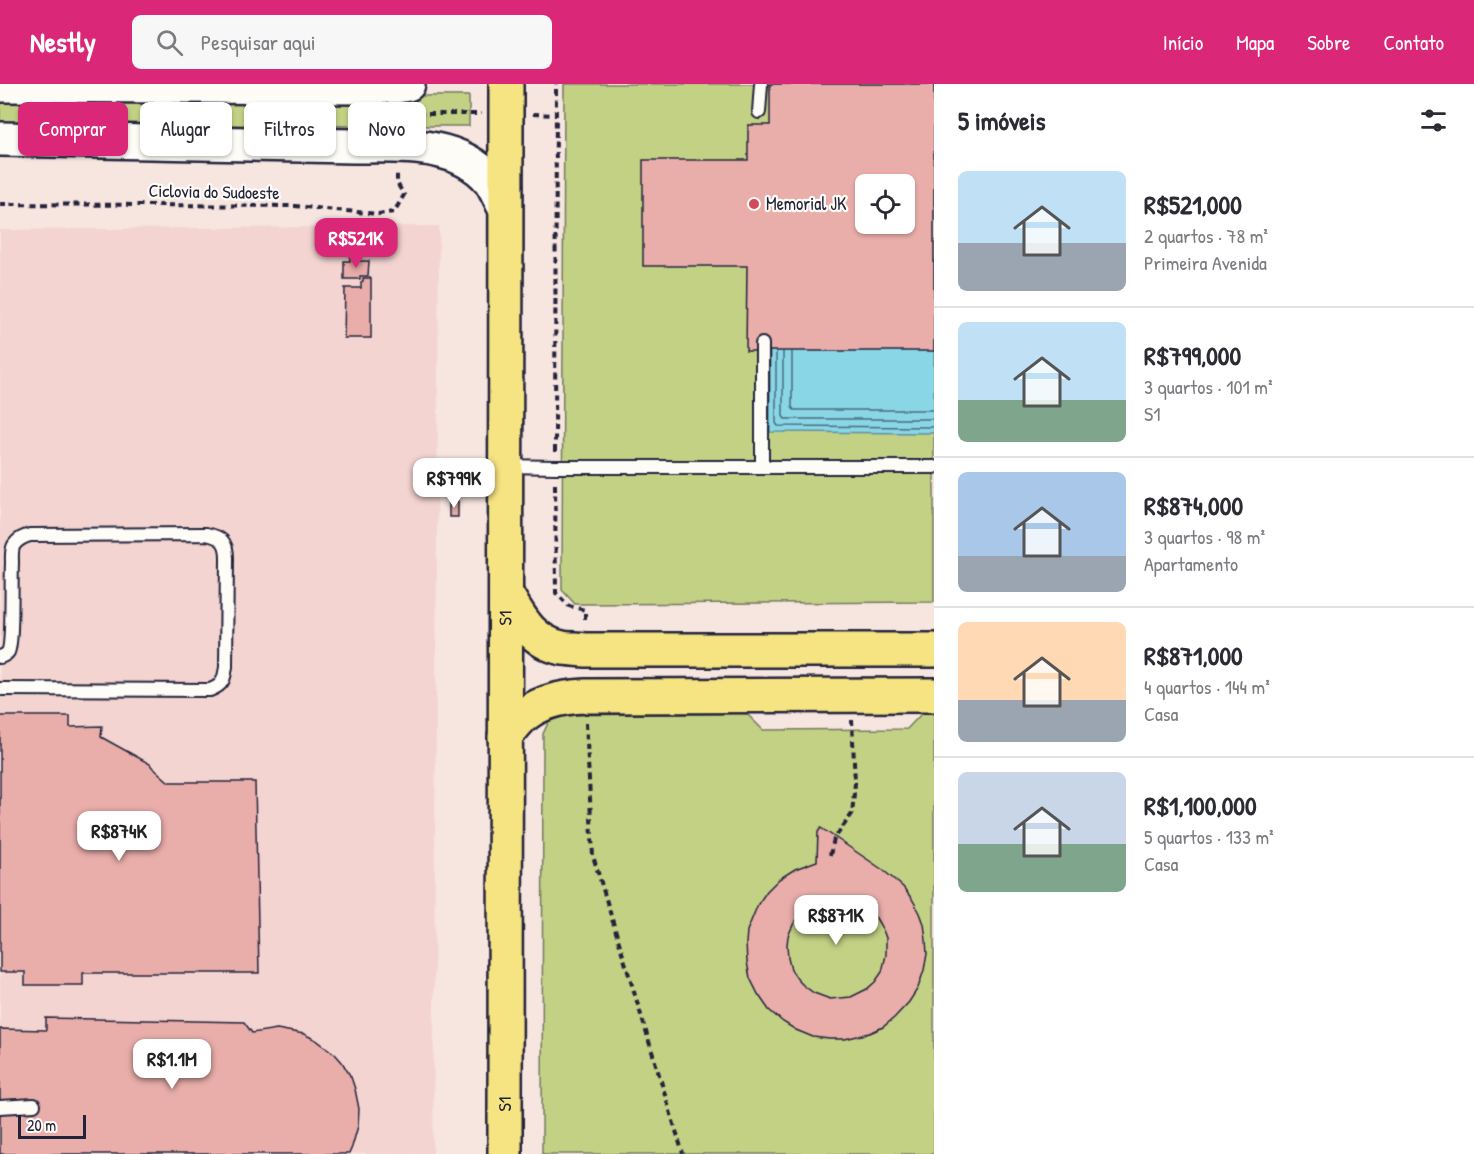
<!DOCTYPE html>
<html lang="pt">
<meta charset="utf-8">
<style>
:root{--surface:#fff;--page:#f7f7f7;--text:#2b2b33;--muted:#7c7c81;--line:#e1e1e2;--accent:#db2777}
body{margin:0;font-family:"Patrick Hand",sans-serif;background:var(--page);color:var(--text);height:100vh;display:flex;flex-direction:column;font-size:22px;white-space:nowrap}
*{box-sizing:border-box;margin:0}
p{font-size:20px;color:var(--muted)}
.icon{flex:none;width:33px;height:33px;fill:none;stroke:currentColor;stroke-width:2;stroke-linecap:round;stroke-linejoin:round}
.map{position:relative;flex:1;overflow:hidden}
.side{display:flex;flex-direction:column;background:var(--surface);width:540px}
.side>*{flex:none}
.hud{position:absolute;left:18px;top:18px;width:570px;height:54px;display:flex;gap:12px}
.buttons{position:absolute;left:855px;top:90px;display:grid;gap:12px}
.buttons a{display:grid;place-items:center;width:60px;height:60px;border-radius:9px;background:var(--surface);box-shadow:0 2px 4px #0004;font-size:30px}
.scale{position:absolute;left:18px;bottom:15px;width:68px;box-sizing:border-box;padding-left:6px;border:3px solid #22223b;border-top:0;font-size:16px;line-height:21px;white-space:nowrap;color:#22223b;-webkit-text-stroke:4px #fdfcf7;paint-order:stroke}
.price{position:absolute;translate:-50% -51px;padding:0 14px;border-radius:12px;background:#fff;color:#222;font-size:20px;line-height:39px;filter:drop-shadow(0 2px 3px #0008)}
.price::after{content:'';position:absolute;left:50%;top:36px;width:18px;height:14px;margin-left:-9px;background:inherit;clip-path:polygon(0 0,100% 0,50% 100%)}
.price.on{background:var(--accent);color:#fff}
ul{padding:0;list-style:none}
li{display:flex;align-items:center;gap:18px;height:150px;padding:0 24px}
li+li{border-top:2px solid var(--line)}
li span{display:grid;place-items:center;flex:none;width:168px;height:120px;border-radius:9px;color:#555}
li>.icon{margin-inline-start:auto}
span .icon{width:72px;height:72px;fill:#fffc;stroke-width:1}
li b{font-size:26px}
h2{display:flex;justify-content:space-between;align-items:center;height:72px;padding:0 24px;font-size:26px}
.pill{padding:0 21px;border-radius:9px;background:var(--surface);box-shadow:0 2px 4px #0004;font-size:21px;line-height:54px}
.pill.on{background:var(--accent);color:#fff}
header{display:flex;align-items:center;gap:36px;box-sizing:border-box;height:84px;padding:0 30px;background:var(--accent);color:#fff}
header strong{font-size:28px}
nav{display:flex;gap:33px;margin-inline-start:auto;font-size:21px}
.search{width:420px;height:54px;background:var(--page);display:flex;align-items:center;gap:15px;box-sizing:border-box;padding:0 21px;border-radius:9px;color:var(--muted);font-size:22px}
main{display:flex;flex:1;min-height:0}
.map>svg:first-child{display:block}
.built{fill:#f3d4d0}
.green{fill:#c3d185;stroke:#727a60;stroke-width:1.5;fill-rule:evenodd}
.water{fill:#89d7e6;stroke:#608fa2;stroke-width:1.5}
.lines{fill:none;stroke-linecap:round;stroke-linejoin:round}
.shore{stroke:#4b6a7f;stroke-width:1.5}
.building{fill:#e9aeaa;stroke:#22223b;stroke-width:1.5;fill-rule:evenodd}
.service-casing{stroke:#22223b;stroke-width:16}
.secondary-casing{stroke:#22223b;stroke-width:38}
.trunk-casing{stroke:#22223b;stroke-width:38}
.path{stroke:#22223b;stroke-width:4;stroke-dasharray:6 4.5;stroke-linecap:butt}
.service{stroke:#fdfcf7;stroke-width:12}
.secondary{stroke:#fdfcf7;stroke-width:33}
.trunk{stroke:#f6e381;stroke-width:33}
.poi-dot{fill:#d1495b;stroke:#fdfcf7;stroke-width:2}
.labels{text-anchor:middle;stroke-width:4.5;stroke-linejoin:round;paint-order:stroke}
.street-label{font-size:18px;fill:#22223b;stroke:#fdfcf7}
.poi-label{font-size:18px;fill:#22223b;stroke:#fdfcf7;text-anchor:start}
</style>
<header>
<strong>Nestly</strong>
<div class="search"><svg class="icon" aria-label="search" viewBox="0 0 24 24"><circle cx="10" cy="10" r="6"/><path d="M15 15l6 6"/></svg>Pesquisar aqui</div>
<nav><a>Início</a><a>Mapa</a><a>Sobre</a><a>Contato</a></nav>
</header>
<main>
<div class="map">
<svg width="934" height="1070" viewBox="0 0 934 1070">
<rect width="100%" height="100%" fill="#f7e5e0"/>
<filter id="ink" filterUnits="userSpaceOnUse"><feTurbulence type="fractalNoise" baseFrequency=".0167" numOctaves="2"/><feDisplacementMap in="SourceGraphic" scale="12" xChannelSelector="R" yChannelSelector="G"/><feConvolveMatrix kernelMatrix="1 2 1 2 8 2 1 2 1" color-interpolation-filters="sRGB"/></filter>
<g filter="url(#ink)">
<path class="built" d="M439 142 433 1070H0V146Z"/>
<g class="green">
<path d="M564 0H934V518L575 520 562 506ZM866 100H904V140H866Z"/>
<path d="M0 11 469 12V42L0 41Z"/>
<path d="M923 628H934V1070H542L543 650 549 637 565 631 746 629 763 646 907 645Z"/>
</g>
<path class="water" d="M934 182V349L770 348V183Z"/>
<g class="lines">
<g class="shore">
<path d="M776 268V339L778 342 934 343"/>
<path d="M783 268V332L785 335H934"/>
<path d="M792 268V323L794 326H934"/>
</g>
</g>
<g class="building">
<path d="M770 0H934V267H746L747 182H643V76H748V41H770ZM866 100H904V140H866Z"/>
<path d="M350 173H356V177H369L368 192H360V195H344V177H350Z"/>
<path d="M363 194H371V254H344L345 204H361V198L363 197Z"/>
<rect x="449" y="417" width="9" height="16"/>
<path d="M0 632H70V643L102 642 101 653 150 680 152 683 169 698H255L259 889H83V901H25V888H0Z"/>
<path d="M821 744 883 786 903 803 912 815 920 829 924 840 926 856 927 870 924 886 918 904 909 918 894 934 883 943 870 949 845 955H829L813 953 796 946 783 938 769 926 758 910 750 894 747 878 746 859 747 847 758 820 767 807 779 795 795 785 817 777 818 748ZM839 816 858 820 867 826 876 834 883 846 886 854V871L882 888 875 898 867 905 851 913 830 915 814 909 804 902 798 896 791 886 788 874 787 861 788 852 794 839 806 827 819 819Z"/>
<path d="M46 934 244 938 252 949 277 945 304 950 316 956 335 970 342 978 351 993 355 1005 359 1025 358 1042 352 1063 349 1070H0V945L46 946Z"/>
</g>
<g class="lines">
<g class="service-casing">
<g id="service">
<path d="M759 28 761 0"/>
<path d="M506 382 555 383H934"/>
<path d="M762 383V260"/>
<path d="M0 573C3 572 6 571 8 568 13 560 11 494 12 479 12 473 11 466 14 461 18 455 23 453 30 451L206 450C221 453 227 457 227 474L226 583C224 596 223 601 210 606L0 605"/>
<path d="M0 1023 34 1021"/>
</g>
</g>
<g class="secondary-casing">
<g id="secondary">
<path d="M0 1 360 3 397 2 408 0"/>
<path d="M0 55 354 62C399 62 458 57 490 96 496 104 500 115 505 124"/>
</g>
</g>
<g class="trunk-casing">
<g id="trunk">
<path d="M506 510C520 534 532 558 562 564 569 565 578 565 585 566H934"/>
<path d="M505 653C510 647 515 640 521 634 538 618 562 613 585 612L934 611"/>
<path id="s1" d="M505 1070 506 0"/>
</g>
</g>
<g class="path">
<path d="M407 30H481"/>
<path d="M533 30 556 31"/>
<path d="M0 120 295 122 378 130 394 128 404 111 397 99V87"/>
<path d="M555 368 556 0"/>
<path d="M555 400 556 509 569 522 585 526V539"/>
<path d="M586 639 593 772 683 1070"/>
<path d="M830 771 834 755 852 730 855 699 852 636"/>
</g>
<use href="#service" class="service"/>
<use href="#secondary" class="secondary"/>
<use href="#trunk" class="trunk"/>
</g>
</g>
<circle class="poi-dot" cx="754" cy="120" r="6"/>
<g class="labels">
<g class="street-label">
<text transform="translate(214 108) rotate(1)" y="6">Ciclovia do Sudoeste</text>
<text dy="6" stroke="none"><textPath href="#s1" startOffset="536">S1</textPath></text>
<text dy="6" stroke="none"><textPath href="#s1" startOffset="50">S1</textPath></text>
</g>
<g class="poi-label">
<text x="766" y="126">Memorial JK</text>
</g>
</g>
</svg>
<div class="buttons">
<a><svg class="icon" aria-label="locate" viewBox="0 0 24 24"><circle cx="12" cy="12" r="6"/><path d="M12 2v4M12 18v4M2 12h4M18 12h4"/></svg></a>
</div>
<div class="scale">20 m</div>
<b class="price on" style="left:356px;top:185px">R$521K</b>
<b class="price" style="left:454px;top:425px">R$799K</b>
<b class="price" style="left:119px;top:778px">R$874K</b>
<b class="price" style="left:836px;top:862px">R$871K</b>
<b class="price" style="left:172px;top:1006px">R$1.1M</b>
<div class="hud">
<a class="pill on">Comprar</a>
<a class="pill">Alugar</a>
<a class="pill">Filtros</a>
<a class="pill">Novo</a>
</div>
</div>
<section class="side">
<h2>5 imóveis<svg class="icon" aria-label="filters" viewBox="0 0 24 24"><path d="M4 7h16M4 17h16"/><circle cx="9" cy="7" r="2"/><circle cx="15" cy="17" r="2"/></svg></h2>
<ul>
<li><span style="background:linear-gradient(#bfe0f5 60%,#9aa5b1 0)"><svg class="icon" aria-label="home" viewBox="0 0 24 24"><path d="M3 11l9-7 9 7M6 9v11h12V9"/></svg></span><div><b>R$521,000</b><p>2 quartos · 78 m²</p><p>Primeira Avenida</p></div></li>
<li><span style="background:linear-gradient(#bfe0f5 65%,#7fa58c 0)"><svg class="icon" aria-label="home" viewBox="0 0 24 24"><path d="M3 11l9-7 9 7M6 9v11h12V9"/></svg></span><div><b>R$799,000</b><p>3 quartos · 101 m²</p><p>S1</p></div></li>
<li><span style="background:linear-gradient(#a9c7e8 70%,#9aa5b1 0)"><svg class="icon" aria-label="home" viewBox="0 0 24 24"><path d="M3 11l9-7 9 7M6 9v11h12V9"/></svg></span><div><b>R$874,000</b><p>3 quartos · 98 m²</p><p>Apartamento</p></div></li>
<li><span style="background:linear-gradient(#ffd9b3 65%,#9aa5b1 0)"><svg class="icon" aria-label="home" viewBox="0 0 24 24"><path d="M3 11l9-7 9 7M6 9v11h12V9"/></svg></span><div><b>R$871,000</b><p>4 quartos · 144 m²</p><p>Casa</p></div></li>
<li><span style="background:linear-gradient(#c9d6e8 60%,#7fa58c 0)"><svg class="icon" aria-label="home" viewBox="0 0 24 24"><path d="M3 11l9-7 9 7M6 9v11h12V9"/></svg></span><div><b>R$1,100,000</b><p>5 quartos · 133 m²</p><p>Casa</p></div></li>
</ul>
</section>
</main>
